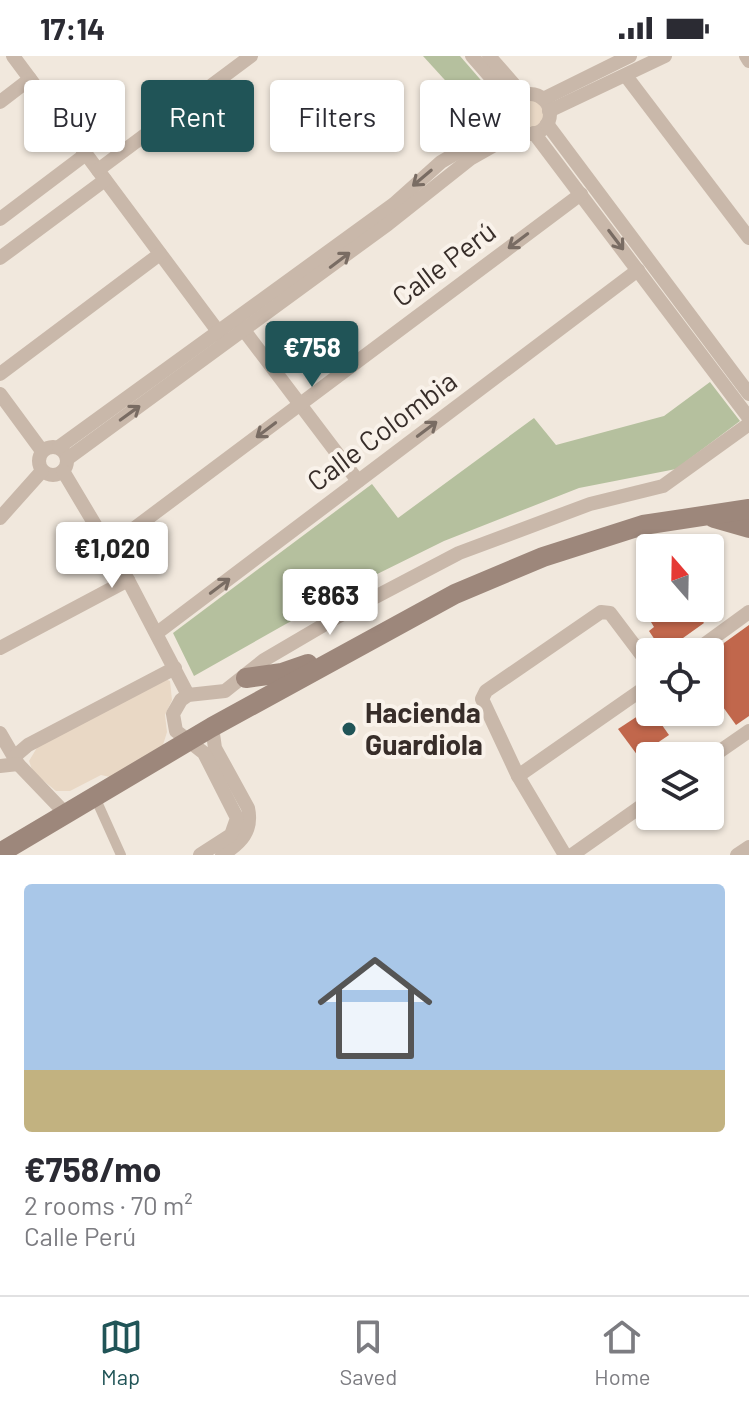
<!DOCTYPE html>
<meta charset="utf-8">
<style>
:root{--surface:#fff;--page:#f7f7f7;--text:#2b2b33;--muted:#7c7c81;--line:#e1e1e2;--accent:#205457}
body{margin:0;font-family:Barlow,sans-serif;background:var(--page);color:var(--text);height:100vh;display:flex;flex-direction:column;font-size:30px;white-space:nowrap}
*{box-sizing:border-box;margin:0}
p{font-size:26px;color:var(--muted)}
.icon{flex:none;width:44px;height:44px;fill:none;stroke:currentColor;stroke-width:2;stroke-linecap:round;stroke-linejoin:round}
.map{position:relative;height:799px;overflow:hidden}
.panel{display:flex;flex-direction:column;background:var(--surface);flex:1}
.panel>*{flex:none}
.hud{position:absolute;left:24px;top:24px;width:702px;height:72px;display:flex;gap:16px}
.needle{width:52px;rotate:340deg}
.controls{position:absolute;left:636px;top:478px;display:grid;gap:16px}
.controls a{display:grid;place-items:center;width:88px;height:88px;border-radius:8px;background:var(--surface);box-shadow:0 2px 6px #0004;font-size:40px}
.price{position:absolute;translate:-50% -68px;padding:0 18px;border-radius:8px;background:#fff;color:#222;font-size:26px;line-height:52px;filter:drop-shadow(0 2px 4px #0008)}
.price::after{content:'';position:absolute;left:50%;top:48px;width:24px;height:18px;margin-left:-12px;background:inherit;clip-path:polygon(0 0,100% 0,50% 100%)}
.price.current{background:var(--accent);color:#fff}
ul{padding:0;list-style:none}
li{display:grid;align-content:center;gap:16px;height:424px;padding:0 24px}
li+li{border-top:2px solid var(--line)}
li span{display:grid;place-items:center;height:248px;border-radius:8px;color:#555}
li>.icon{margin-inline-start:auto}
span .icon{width:144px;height:144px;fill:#fffc;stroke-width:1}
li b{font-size:34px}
.tag{padding:0 28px;border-radius:8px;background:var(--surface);box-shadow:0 2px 6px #0004;font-size:28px;line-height:72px}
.tag.current{background:var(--accent);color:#fff}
.status{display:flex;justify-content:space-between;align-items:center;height:56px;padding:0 40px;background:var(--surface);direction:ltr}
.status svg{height:22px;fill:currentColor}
.tabs{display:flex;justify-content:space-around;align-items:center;height:112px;border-top:2px solid var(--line);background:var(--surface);font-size:22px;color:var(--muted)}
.tabs a{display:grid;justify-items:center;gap:4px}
.tabs .current{color:var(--accent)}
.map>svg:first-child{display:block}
.green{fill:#b5c09e}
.plaza{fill:#e9d8c5}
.building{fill:#c1674c}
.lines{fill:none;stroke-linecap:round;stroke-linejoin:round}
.pedestrian{stroke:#c9b8aa;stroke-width:10}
.minor{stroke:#c9b8aa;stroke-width:14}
.secondary{stroke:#9d877b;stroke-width:20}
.oneway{stroke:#796c63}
.poi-dot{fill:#205457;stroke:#f9f2ea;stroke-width:3}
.labels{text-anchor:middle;stroke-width:8;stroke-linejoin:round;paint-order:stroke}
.street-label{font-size:28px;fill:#372d29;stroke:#f9f2ea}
.poi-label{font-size:28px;font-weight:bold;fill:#372d29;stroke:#f9f2ea;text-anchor:start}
</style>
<div class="status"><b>17:14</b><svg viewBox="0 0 49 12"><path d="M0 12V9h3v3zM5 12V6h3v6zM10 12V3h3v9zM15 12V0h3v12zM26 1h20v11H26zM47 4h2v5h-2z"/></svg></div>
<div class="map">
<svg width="749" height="799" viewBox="0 0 749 799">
<rect width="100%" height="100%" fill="#f1e8dd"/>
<g class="green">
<path d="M423 0H460L499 45 497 61 485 68Z"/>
<path d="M710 326 740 365 676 413 579 432 444 485 355 529 194 620 173 577 372 428 398 462 534 362 556 389 664 360Z"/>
</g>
<g class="plaza">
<circle cx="530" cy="58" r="16"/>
<path d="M165 623 170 625 172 644 165 659 167 676 163 689 110 721 101 719 70 735H56L33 716 29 705 38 690Z"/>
</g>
<g class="building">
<path d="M670 552H700L705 560 701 563 704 567 669 592 665 585 659 590 649 575 654 571 651 566Z"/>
<path d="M749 569V660L736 669 710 633V597Z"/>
<path d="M650 652 669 679 638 700 618 673Z"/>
</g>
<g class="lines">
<path class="pedestrian" d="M94 739 121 799"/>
<g class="minor">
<path d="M13 0 223 282"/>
<path d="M472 0 513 47"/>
<path d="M489 0 524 40"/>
<path d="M746 0 749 5"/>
<path d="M626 20 749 182"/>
<circle cx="530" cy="58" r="20"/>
<path d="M543 43 630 0"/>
<path d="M0 46 30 23"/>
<path d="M549 55 665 0"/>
<path d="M547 68 749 338"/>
<path d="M534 77 749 362"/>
<path d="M98 114 251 0"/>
<path d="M0 163 86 98"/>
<path d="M0 202 105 124"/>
<path d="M240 269 358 425"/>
<path d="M0 318 160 198"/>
<path d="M0 338 42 395"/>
<circle cx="53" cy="405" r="14"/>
<path d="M59 391 394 148 441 106 511 65"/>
<path d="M67 403 388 168 470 103 519 75"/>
<path d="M63 415 128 524 188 639"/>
<path d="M0 462 42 415"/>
<path d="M108 492 581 138"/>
<path d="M157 577 638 214"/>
<path d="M0 592 128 524"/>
<path d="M694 596 749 556"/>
<path d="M212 671 215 692 248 752C253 775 241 787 222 799"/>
<path d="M0 677 18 708 65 757"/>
<path d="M14 701 28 689 175 612"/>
<path d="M710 702 749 675"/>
<path d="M0 710 18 708"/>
<path d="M518 720 650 628"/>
<path d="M200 799 231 779 237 762 204 697 176 675 173 658 181 644 188 639 225 635 264 604 339 560 459 497 590 448 663 430 749 368"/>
<path d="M565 799 518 720 482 643 486 635 601 556 610 557 650 610"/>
<path d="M572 799 650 744"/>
<path d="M737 799 749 791"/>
</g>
<g class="secondary">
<path d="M714 462 749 472"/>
<path d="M246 622 282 617 308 608"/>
<path d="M0 797 212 671 455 538 543 501 643 469 749 453"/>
</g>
</g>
<defs><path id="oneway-shaft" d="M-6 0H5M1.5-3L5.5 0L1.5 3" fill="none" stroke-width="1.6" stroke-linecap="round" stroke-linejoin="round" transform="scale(2)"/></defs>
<g class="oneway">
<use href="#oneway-shaft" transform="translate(422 122) rotate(140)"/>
<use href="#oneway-shaft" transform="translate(616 184) rotate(53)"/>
<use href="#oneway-shaft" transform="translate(518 185) rotate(143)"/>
<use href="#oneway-shaft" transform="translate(340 204) rotate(-37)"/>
<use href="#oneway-shaft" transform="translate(130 357) rotate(-36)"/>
<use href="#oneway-shaft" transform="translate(427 373) rotate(-37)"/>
<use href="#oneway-shaft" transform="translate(266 374) rotate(143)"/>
<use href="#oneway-shaft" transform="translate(220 530) rotate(-37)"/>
</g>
<circle class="poi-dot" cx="349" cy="673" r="8"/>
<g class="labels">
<g class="street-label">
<text transform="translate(444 208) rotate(-37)" y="10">Calle Perú</text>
<text transform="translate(382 375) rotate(-37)" y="10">Calle Colombia</text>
</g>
<g class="poi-label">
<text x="365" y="667">Hacienda<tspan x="365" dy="32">Guardiola</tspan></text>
</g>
</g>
</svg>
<div class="controls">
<a><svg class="needle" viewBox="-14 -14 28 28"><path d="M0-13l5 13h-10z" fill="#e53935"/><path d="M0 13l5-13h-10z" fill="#7c7c81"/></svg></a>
<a><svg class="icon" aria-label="locate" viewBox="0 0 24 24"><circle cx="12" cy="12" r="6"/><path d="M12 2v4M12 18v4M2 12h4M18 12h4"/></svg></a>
<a><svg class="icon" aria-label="layers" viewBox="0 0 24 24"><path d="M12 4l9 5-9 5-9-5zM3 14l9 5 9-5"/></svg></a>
</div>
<b class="price current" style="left:312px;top:333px">€758</b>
<b class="price" style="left:112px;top:534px">€1,020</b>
<b class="price" style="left:330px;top:581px">€863</b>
<div class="hud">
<a class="tag">Buy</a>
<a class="tag current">Rent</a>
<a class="tag">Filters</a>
<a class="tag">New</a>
</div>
</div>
<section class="panel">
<ul>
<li><span style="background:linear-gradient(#a9c7e8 75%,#c2b280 0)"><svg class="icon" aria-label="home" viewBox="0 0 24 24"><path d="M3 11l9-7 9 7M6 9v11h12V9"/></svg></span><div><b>€758/mo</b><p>2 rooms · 70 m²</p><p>Calle Perú</p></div></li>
</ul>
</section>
<nav class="tabs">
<a class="current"><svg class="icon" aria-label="map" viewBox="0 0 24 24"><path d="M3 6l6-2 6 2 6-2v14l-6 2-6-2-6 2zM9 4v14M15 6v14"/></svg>Map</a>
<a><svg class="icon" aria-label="saved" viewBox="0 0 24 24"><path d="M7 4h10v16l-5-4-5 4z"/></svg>Saved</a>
<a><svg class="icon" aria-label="home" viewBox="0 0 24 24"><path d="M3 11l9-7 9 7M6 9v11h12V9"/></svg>Home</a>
</nav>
